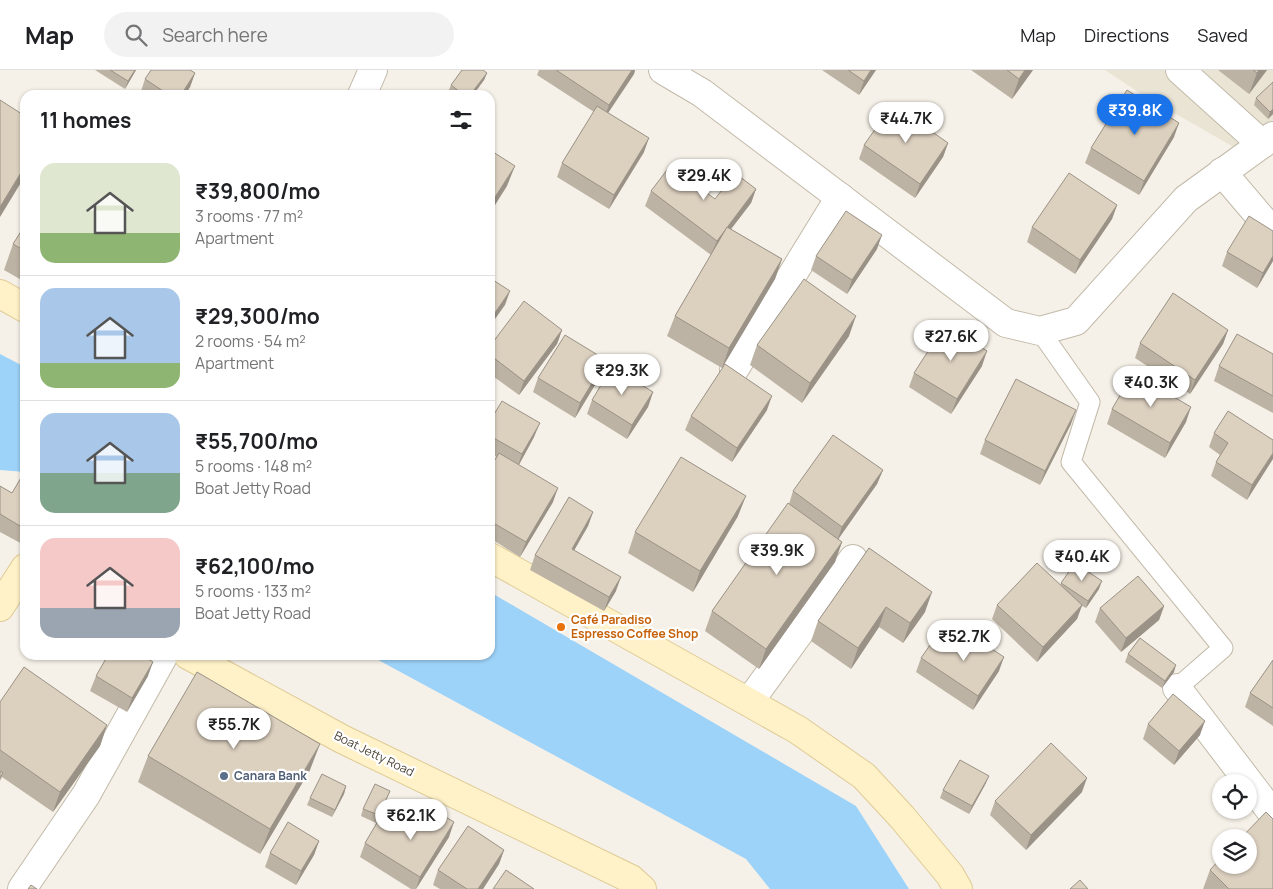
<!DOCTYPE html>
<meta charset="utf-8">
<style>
:root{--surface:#fff;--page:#f2f2f2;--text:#202124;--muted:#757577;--line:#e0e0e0;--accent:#1a73e8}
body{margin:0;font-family:Manrope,sans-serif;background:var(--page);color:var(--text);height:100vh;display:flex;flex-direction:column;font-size:19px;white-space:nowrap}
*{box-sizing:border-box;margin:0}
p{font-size:16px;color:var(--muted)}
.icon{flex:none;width:28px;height:28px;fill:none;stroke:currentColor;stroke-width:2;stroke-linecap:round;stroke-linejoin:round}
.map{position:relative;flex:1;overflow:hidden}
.side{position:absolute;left:20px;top:20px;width:475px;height:570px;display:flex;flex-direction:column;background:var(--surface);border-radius:15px;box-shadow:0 1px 4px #0004}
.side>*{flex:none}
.buttons{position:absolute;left:1212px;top:704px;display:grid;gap:10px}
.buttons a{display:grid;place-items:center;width:45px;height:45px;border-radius:50%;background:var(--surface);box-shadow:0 1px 4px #0004;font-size:25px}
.price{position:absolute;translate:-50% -42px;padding:0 11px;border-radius:18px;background:#fff;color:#222;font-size:16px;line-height:32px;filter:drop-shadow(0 1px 2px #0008)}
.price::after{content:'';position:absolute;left:50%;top:30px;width:15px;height:11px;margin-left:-8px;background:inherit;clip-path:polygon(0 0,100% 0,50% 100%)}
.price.on{background:var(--accent);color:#fff}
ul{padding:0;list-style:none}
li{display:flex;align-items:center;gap:15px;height:125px;padding:0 20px}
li+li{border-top:1px solid var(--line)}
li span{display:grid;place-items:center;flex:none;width:140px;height:100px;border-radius:15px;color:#555}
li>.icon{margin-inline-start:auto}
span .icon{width:60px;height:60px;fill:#fffc;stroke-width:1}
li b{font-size:21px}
h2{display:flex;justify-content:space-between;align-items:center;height:60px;padding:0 20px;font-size:21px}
header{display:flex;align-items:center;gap:30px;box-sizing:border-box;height:70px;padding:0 25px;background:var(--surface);border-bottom:1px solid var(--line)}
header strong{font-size:24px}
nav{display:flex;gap:28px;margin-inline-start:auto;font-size:18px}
.search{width:350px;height:45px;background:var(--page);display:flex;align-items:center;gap:12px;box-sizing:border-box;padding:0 18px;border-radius:28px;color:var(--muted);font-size:19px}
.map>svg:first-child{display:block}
.residential{fill:#eae4d5}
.water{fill:#9ed3f9}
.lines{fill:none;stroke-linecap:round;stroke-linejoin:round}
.lane-casing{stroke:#c2baa9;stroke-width:21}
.street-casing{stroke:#c2baa9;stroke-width:30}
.secondary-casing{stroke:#deca94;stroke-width:30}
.lane{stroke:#fff;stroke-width:19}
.street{stroke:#fff;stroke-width:28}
.secondary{stroke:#fff2c8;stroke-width:28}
.wall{fill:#bdb3a4}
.shaded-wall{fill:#9a9286}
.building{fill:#dcd0bf;stroke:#9a9286}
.food-dot{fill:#e8710a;stroke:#fff;stroke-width:2}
.service-dot{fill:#5c6f8a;stroke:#fff;stroke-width:2}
.labels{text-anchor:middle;stroke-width:4.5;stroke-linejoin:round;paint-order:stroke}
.food-label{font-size:12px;font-weight:bold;fill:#c56008;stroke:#fff;text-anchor:start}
.street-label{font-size:12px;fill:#4a4235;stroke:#fff}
.service-label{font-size:12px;font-weight:bold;fill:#4e5e75;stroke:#fff;text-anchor:start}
</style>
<header>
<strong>Map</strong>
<div class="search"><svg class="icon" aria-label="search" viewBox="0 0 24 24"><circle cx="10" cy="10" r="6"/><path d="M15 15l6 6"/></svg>Search here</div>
<nav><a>Map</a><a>Directions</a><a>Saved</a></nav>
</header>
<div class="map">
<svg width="1273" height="819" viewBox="0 0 1273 819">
<rect width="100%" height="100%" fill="#f6f1e8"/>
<path class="residential" d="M1105 0H1273V50L1237 79 1141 24Z"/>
<g class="water">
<path d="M0 284 25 297V402L0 400Z"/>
<path d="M490 522 856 736 909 819H770L746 789 369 585H490Z"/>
</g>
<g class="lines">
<g class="lane-casing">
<path id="lane" d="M1040 261 1090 332 1071 392 1223 578 1177 618"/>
</g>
<g class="street-casing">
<g id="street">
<path d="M663 0 702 23 1006 253 1040 261 1076 251 1186 129 1273 66"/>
<path d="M1180 0 1262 74"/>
<path d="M362 25 373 0"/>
<path d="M1222 102 1273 162"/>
<path d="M734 300 840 127"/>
<path d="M1177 618 1273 744"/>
<path d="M749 632 853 489"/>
<path d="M22 819 86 725 164 585"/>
</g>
</g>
<g class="secondary-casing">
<g id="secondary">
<path d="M0 224 25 238"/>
<path d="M490 487 798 660 864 706 902 747 950 805 958 819"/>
<path d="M0 537 25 498"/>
<path d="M188 585 342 669 631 809 642 819"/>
</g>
</g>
<use href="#lane" class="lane"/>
<use href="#street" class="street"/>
<use href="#secondary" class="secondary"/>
</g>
<g class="wall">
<path d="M95 0H136L125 19Z"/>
<path d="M539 0H635L634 4 608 43 644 82 609 139 557 107 562 93 594 42 537 5Z"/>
<path d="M822 0H876L859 25Z"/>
<path d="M971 0H1033L1012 29Z"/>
<path d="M1218 0H1267L1249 24Z"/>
<path d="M195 3 190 17 185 25H142L140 24 145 9Z"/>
<path d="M487 3 484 10 473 25H452L448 22 451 15Z"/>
<path d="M1256 28 1273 44 1268 49 1254 35Z"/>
<path d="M1174 67 1139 125 1085 93 1091 78Z"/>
<path d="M948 73 943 87 915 128 859 89 864 75Z"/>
<path d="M756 119 751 133 731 159 782 189 775 209 722 298 667 266 675 246 711 185 645 136 651 121 715 129Z"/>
<path d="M1117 135 1112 149 1075 204 1027 172 1032 157Z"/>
<path d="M25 155V212L4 200 13 174Z"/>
<path d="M1273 161V191L1257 218 1222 196 1227 182Z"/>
<path d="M877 179 847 224 811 200 816 186Z"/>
<path d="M562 260 557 274 519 325 490 304V276Z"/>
<path d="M1228 260 1223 274 1190 324 1135 288 1140 273Z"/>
<path d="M849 266 802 333 750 295 757 275Z"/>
<path d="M1273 284V343L1214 311 1219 296Z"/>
<path d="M606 290 601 305 575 348 533 322 538 308Z"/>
<path d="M982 296 951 344 909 317 914 303Z"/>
<path d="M653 322 648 337 627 369 587 344 592 330Z"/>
<path d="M1112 339 1186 352 1165 388 1107 354Z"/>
<path d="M767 340 732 392 685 360 691 346Z"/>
<path d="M490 351 534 367 519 395 553 432 520 487 490 468V398L497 387 490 383Z"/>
<path d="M1071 354 1040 415 980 384 985 370Z"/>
<path d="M1214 363 1273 370 1247 430 1211 406 1216 392 1220 385 1209 377Z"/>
<path d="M883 400 877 414 838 469 842 472 835 492 759 599 705 561 712 541 789 434 793 421Z"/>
<path d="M25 401V474L24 475 0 462V416L12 423Z"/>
<path d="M593 442 588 456 574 480 616 521 604 541 530 500 535 485Z"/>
<path d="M738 446 693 522 628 483 635 462Z"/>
<path d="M869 478 925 542 903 573 879 557 851 599 811 571 818 551Z"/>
<path d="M1061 513 1099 519 1086 538 1082 536 1077 549 1037 592 992 549 997 535 1060 515Z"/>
<path d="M1164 536 1159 550 1121 582 1095 552 1100 538Z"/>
<path d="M1128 584 1174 602 1162 618 1125 592Z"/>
<path d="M921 588 999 601 973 640 916 602Z"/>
<path d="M1273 590V656L1245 637 1250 623Z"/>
<path d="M96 606H148L127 642 90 621Z"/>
<path d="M0 632 107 655 100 676 53 742 2 707 0 711Z"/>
<path d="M1148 654 1200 665 1174 695 1143 669Z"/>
<path d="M148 686 310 700 260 784 138 712Z"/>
<path d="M986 713 969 744 940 728 943 720Z"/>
<path d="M346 716 344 724 332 747 307 735 310 728Z"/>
<path d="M390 721 376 753 361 746 363 739Z"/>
<path d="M1082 722 1026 780 990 745 995 731Z"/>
<path d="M449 767 416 819H411L360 787 365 773Z"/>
<path d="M319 771 314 785 296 815 265 797 270 783Z"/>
<path d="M504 780 499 794 483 819H440L433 815 438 800Z"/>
<path d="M1210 800 1273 819H1203Z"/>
</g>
<g class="shaded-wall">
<path d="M135 0H136L125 19 128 11Z"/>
<path d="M632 0H635L634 4 604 49 609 35Z"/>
<path d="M871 0H876L859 25 864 11Z"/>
<path d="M1025 0H1033L1012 29 1019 9Z"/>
<path d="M1259 0H1267L1249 24 1257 3Z"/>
<path d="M195 3 190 17 185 25H181Z"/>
<path d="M487 3 484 10 473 25H470Z"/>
<path d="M1273 39V44L1268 49 1270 42Z"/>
<path d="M1179 53 1174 67 1139 125 1144 111Z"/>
<path d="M649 68 644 82 609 139 614 125Z"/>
<path d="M948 73 943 87 915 128 920 114Z"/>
<path d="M25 96V106L0 147V137Z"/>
<path d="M515 96 507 116 490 143V135Z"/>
<path d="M756 119 751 133 711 185 717 171Z"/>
<path d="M1117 135 1112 149 1075 204 1080 190Z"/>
<path d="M882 165 877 179 847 224 852 210Z"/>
<path d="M1273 186V191L1257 218 1263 203Z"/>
<path d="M782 189 775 209 722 298 729 278Z"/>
<path d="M510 221 505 235 490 256V250Z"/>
<path d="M856 246 849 266 802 333 810 313Z"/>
<path d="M562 260 557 274 519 325 524 311Z"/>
<path d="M1228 260 1223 274 1190 324 1195 310Z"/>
<path d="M987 281 982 296 951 344 957 329Z"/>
<path d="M606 290 601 305 575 348 580 333Z"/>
<path d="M653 322 648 337 627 369 632 355Z"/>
<path d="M772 326 767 340 732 392 737 378Z"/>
<path d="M1191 337 1186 352 1165 388 1170 373Z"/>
<path d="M1076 340 1071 354 1040 415 1045 401Z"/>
<path d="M540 353 534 367 517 398 522 384Z"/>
<path d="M1273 383V389L1247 430 1252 415Z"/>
<path d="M883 400 877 414 837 471 842 457Z"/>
<path d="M558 418 553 432 520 487 526 472Z"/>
<path d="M746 426 738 446 693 522 700 501Z"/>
<path d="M593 442 588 456 567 493 572 479Z"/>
<path d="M842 472 835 492 759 599 766 579Z"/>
<path d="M621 507 616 521 604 541 609 527Z"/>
<path d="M1102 511 1099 519 1086 538 1088 531Z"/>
<path d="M932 522 925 542 903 573 910 553Z"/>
<path d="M1082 535 1077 549 1037 592 1043 577Z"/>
<path d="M1164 536 1159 550 1121 582 1126 568Z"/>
<path d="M886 537 879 557 851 599 858 578Z"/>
<path d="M1004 587 999 601 973 640 978 626Z"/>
<path d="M153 592 148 606 127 642 132 628Z"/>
<path d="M1176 595 1174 602 1162 618 1165 611Z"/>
<path d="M1205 651 1200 665 1174 695 1179 681Z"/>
<path d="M107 655 100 676 53 742 60 722Z"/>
<path d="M320 674 310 700 260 784 270 759Z"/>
<path d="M989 706 986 713 969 744 972 736Z"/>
<path d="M1087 708 1082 722 1026 780 1031 765Z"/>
<path d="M346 716 344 724 332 747 335 740Z"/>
<path d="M454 752 449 767 416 819 420 807Z"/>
<path d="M319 771 314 785 296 815 301 801Z"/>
<path d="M504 780 499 794 483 819H478Z"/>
</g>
<g class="building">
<path d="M110 0H135L128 11Z"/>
<path d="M151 0H190L195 3 181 25H169L145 9Z"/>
<path d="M462 0H483L487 3 470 25H464L451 15Z"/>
<path d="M556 0H632L609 35Z"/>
<path d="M848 0H871L864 11Z"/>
<path d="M1007 0H1025L1019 9Z"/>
<path d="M1253 0H1259L1257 3Z"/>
<path d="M1273 12V39L1270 42 1256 28Z"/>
<path d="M1127 20 1179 53 1144 111 1091 78Z"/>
<path d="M0 30 25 46V96L0 137Z"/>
<path d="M893 34 948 73 920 114 864 75Z"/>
<path d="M597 36 649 68 614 125 562 93Z"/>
<path d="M490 80 515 96 490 135Z"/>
<path d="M670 96 715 129 735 103 756 119 717 171 651 121Z"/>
<path d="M1069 103 1117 135 1080 190 1032 157Z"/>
<path d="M846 141 882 165 852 210 816 186Z"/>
<path d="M1249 146 1273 161V186L1263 203 1227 182Z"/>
<path d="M25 155V181L13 174Z"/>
<path d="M727 157 782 189 729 278 675 246Z"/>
<path d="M490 208 510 221 490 250Z"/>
<path d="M804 209 856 246 810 313 757 275Z"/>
<path d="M1173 223 1228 260 1195 310 1140 273Z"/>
<path d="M524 231 562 260 524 311 490 285V276Z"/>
<path d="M945 255 987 281 957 329 914 303Z"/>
<path d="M1237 264 1273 284V326L1219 296Z"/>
<path d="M565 265 606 290 580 333 538 308Z"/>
<path d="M725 294 772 326 737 378 691 346Z"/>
<path d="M612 297 653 322 632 355 592 330Z"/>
<path d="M1133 303 1191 337 1170 373 1112 339Z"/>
<path d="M1016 309 1076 340 1045 401 985 370Z"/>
<path d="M502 331 540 353 522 384 490 366V351Z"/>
<path d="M1228 341 1273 370V383L1252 415 1216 392 1228 373 1214 363Z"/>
<path d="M833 365 883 400 842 457 793 421Z"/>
<path d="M499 383 558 418 526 472 490 451V398Z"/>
<path d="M681 387 746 426 700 501 635 462Z"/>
<path d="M25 401V459L0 444V416L12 423Z"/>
<path d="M569 427 593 442 572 479 621 507 609 527 535 485Z"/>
<path d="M788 433 842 472 766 579 712 541Z"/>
<path d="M869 478 932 522 910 553 886 537 858 578 818 551Z"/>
<path d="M1037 493 1082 535 1043 577 997 535Z"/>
<path d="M1075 493 1102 511 1088 531 1061 513Z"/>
<path d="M1138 506 1164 536 1126 568 1100 538Z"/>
<path d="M939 562 966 581 975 568 1004 587 978 626 921 588Z"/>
<path d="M1140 568 1176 595 1165 611 1128 584Z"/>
<path d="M108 585H142L153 592 132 628 96 606Z"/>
<path d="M1273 590V638L1250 623Z"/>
<path d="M24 597 107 655 60 722 0 680V632Z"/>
<path d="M197 602 320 674 270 759 148 686Z"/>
<path d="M1173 624 1205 651 1179 681 1148 654Z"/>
<path d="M1051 673 1087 708 1031 765 995 731Z"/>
<path d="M960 690 989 706 972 736 943 720Z"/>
<path d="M0 701 3 703 0 708Z"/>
<path d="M322 704 346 716 335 740 310 728Z"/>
<path d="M375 714 390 721 379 745 363 739Z"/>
<path d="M431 738 454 752 420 807 365 773 381 746 413 766Z"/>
<path d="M1266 742 1273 749V819H1229L1210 800 1221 788V795H1249V768H1241Z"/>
<path d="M288 752 319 771 301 801 270 783Z"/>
<path d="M468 756 504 780 478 819H467L438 800Z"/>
<path d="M506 800 534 819H493Z"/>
<path d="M1080 810 1088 819H1070Z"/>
<path d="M31 815 37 819H28Z"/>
</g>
<circle class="food-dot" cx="561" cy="557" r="5"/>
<circle class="service-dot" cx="224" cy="706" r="5"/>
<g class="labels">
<g class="food-label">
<text x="571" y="554">Café Paradiso<tspan x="571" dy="14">Espresso Coffee Shop</tspan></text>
</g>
<g class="street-label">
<text transform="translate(374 684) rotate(26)" y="4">Boat Jetty Road</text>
</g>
<g class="service-label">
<text x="234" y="710">Canara Bank</text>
</g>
</g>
</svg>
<div class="buttons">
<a><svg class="icon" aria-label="locate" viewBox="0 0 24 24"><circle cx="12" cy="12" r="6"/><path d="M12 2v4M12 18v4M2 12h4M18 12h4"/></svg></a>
<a><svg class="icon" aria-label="layers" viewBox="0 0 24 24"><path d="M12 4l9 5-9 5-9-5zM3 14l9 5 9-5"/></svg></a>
</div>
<b class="price on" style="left:1135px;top:66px">₹39.8K</b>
<b class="price" style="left:906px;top:74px">₹44.7K</b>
<b class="price" style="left:704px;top:131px">₹29.4K</b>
<b class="price" style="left:951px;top:292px">₹27.6K</b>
<b class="price" style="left:622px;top:326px">₹29.3K</b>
<b class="price" style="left:1151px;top:338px">₹40.3K</b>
<b class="price" style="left:777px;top:506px">₹39.9K</b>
<b class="price" style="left:1082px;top:512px">₹40.4K</b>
<b class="price" style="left:964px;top:592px">₹52.7K</b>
<b class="price" style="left:234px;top:680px">₹55.7K</b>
<b class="price" style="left:411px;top:771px">₹62.1K</b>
<section class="side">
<h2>11 homes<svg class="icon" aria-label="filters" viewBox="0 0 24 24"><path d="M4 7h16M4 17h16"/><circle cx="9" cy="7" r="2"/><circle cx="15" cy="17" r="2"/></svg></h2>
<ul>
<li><span style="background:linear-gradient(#dfe7d0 70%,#8fb573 0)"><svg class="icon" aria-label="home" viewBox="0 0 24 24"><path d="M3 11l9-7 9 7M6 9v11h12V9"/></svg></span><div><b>₹39,800/mo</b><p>3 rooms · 77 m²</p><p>Apartment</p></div></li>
<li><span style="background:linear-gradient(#a9c7e8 75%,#8fb573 0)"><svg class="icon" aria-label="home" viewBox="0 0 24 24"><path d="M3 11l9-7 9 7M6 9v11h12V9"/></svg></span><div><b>₹29,300/mo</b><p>2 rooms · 54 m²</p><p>Apartment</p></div></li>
<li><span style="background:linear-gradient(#a9c7e8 60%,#7fa58c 0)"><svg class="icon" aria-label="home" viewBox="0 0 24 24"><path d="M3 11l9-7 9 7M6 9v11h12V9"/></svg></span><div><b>₹55,700/mo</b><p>5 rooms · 148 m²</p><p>Boat Jetty Road</p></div></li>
<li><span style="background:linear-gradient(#f6c9c9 70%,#9aa5b1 0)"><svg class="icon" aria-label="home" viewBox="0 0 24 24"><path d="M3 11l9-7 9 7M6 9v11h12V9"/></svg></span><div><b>₹62,100/mo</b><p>5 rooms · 133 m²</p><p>Boat Jetty Road</p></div></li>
</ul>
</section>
</div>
